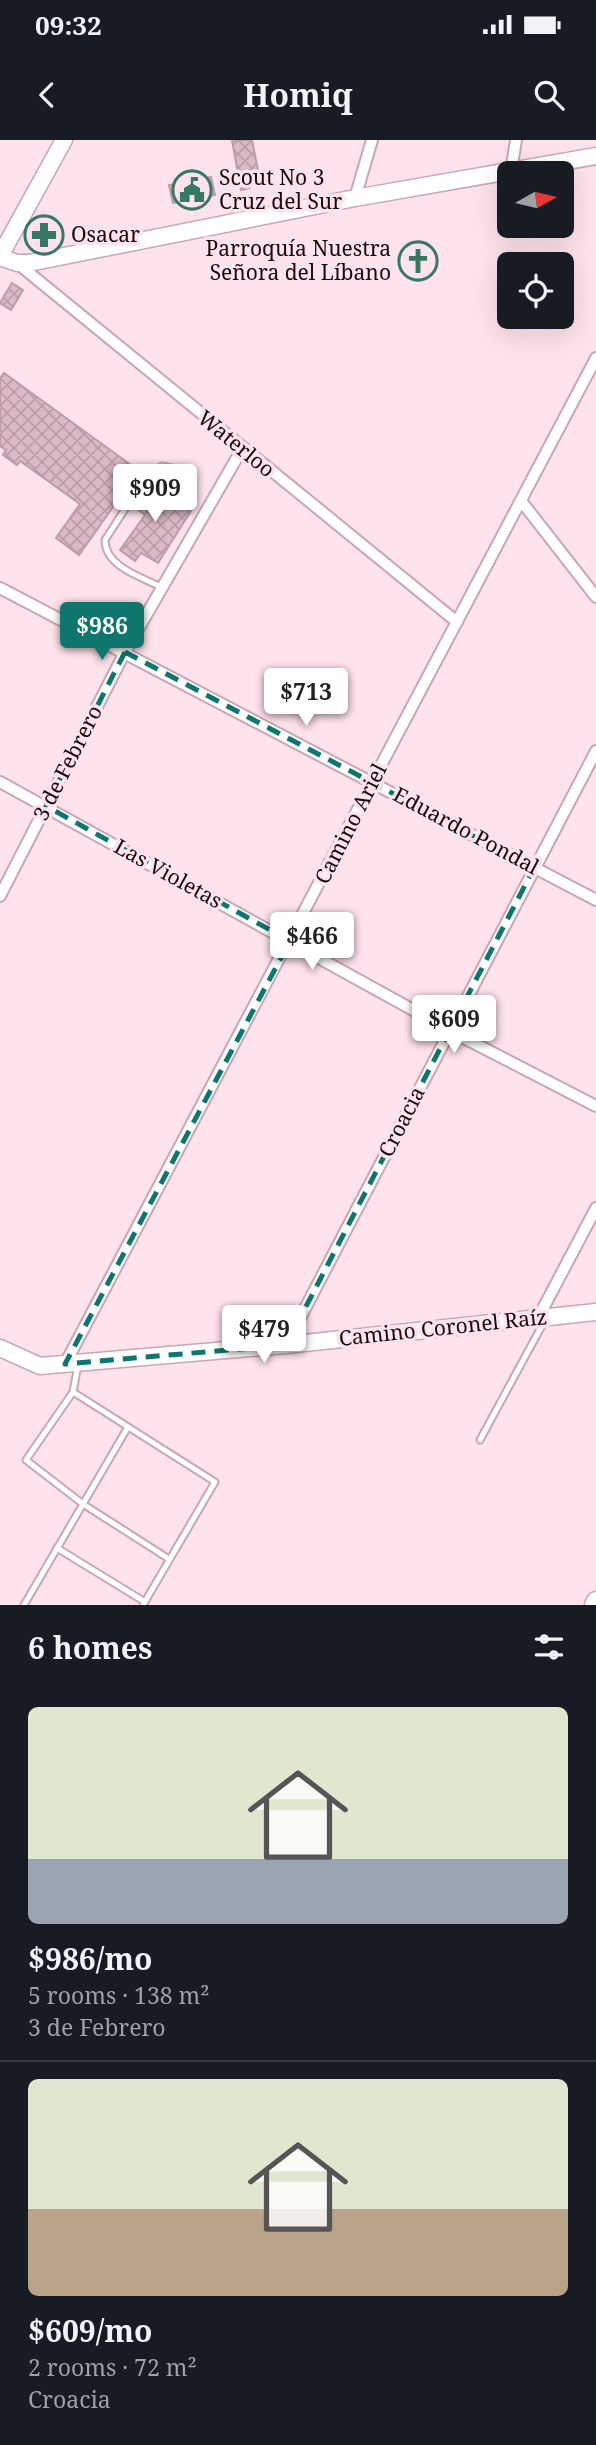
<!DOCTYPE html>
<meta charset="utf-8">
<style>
:root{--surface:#171b24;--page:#242831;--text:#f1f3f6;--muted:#9ea1a6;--line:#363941;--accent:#0f766e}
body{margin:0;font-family:"Noto Serif",serif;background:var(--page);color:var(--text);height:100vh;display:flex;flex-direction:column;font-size:26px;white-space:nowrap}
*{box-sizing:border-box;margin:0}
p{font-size:23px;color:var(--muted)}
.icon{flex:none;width:38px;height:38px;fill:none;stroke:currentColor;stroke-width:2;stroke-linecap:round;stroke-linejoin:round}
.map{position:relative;height:1465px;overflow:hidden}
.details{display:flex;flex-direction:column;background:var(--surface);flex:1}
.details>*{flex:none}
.needle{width:46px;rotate:82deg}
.tools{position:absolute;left:497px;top:21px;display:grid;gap:14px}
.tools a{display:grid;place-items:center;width:77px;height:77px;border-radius:10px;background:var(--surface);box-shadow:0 7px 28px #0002;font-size:35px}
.price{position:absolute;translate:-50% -60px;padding:0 16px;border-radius:7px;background:#fff;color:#222;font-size:23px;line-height:46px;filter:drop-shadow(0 2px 4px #0008)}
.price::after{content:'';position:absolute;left:50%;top:42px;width:21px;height:16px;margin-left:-10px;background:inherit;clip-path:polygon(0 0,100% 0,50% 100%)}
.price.current{background:var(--accent);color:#fff}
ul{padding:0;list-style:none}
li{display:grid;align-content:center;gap:14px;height:371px;padding:0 28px}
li+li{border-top:2px solid var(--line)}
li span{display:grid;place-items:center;height:217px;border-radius:10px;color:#555}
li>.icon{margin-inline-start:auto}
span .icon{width:126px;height:126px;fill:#fffc;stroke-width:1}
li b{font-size:30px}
h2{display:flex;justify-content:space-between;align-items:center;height:84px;padding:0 28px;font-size:30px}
.status{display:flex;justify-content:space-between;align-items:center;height:49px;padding:0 35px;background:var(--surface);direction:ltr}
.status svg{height:19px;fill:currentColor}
header{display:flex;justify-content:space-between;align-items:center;height:91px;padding:0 28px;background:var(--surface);font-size:32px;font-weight:700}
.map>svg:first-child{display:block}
.building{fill:url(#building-cross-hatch);stroke:#bd9ca8;stroke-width:2}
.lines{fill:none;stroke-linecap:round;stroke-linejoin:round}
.lane-casing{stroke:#c8a7b3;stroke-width:9}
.street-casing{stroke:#c8a7b3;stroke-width:14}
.secondary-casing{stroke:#c8a7b3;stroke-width:19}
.primary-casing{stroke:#c8a7b3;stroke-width:21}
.lane{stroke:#fff;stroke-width:5}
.street{stroke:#fff;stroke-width:10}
.secondary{stroke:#fff;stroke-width:16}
.primary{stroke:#fff;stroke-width:18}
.marked{fill:none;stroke:#0f766e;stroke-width:5;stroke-dasharray:14 9;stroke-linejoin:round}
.labels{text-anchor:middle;stroke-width:7;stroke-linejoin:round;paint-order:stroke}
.poi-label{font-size:21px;fill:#160b10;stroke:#fee2ec;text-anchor:start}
.street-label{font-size:21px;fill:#160b10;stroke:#fee2ec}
</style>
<div class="status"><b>09:32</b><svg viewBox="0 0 49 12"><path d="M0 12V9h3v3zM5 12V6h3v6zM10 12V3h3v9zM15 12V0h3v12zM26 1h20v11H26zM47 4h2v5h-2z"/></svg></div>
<header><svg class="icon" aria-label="back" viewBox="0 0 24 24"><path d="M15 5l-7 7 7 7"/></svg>Homiq<svg class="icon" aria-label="search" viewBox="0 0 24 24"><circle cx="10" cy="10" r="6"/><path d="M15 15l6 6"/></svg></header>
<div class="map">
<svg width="596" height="1465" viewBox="0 0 596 1465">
<defs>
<pattern id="building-cross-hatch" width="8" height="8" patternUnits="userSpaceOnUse" patternTransform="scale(1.75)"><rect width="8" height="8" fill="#dbb9c6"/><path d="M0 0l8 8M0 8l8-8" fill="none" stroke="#bb9ea9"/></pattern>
</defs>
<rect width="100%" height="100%" fill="#fee2ec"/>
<g class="building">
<path d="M232 0H252L259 35 248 37 250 48 241 50Z"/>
<path d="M211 37 215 55 173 63 169 45Z"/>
<path d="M41 89 61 101 31 106Z"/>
<path d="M12 143 23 150 11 170 0 163Z"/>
<path d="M4 233 142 333 124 360 120 357 79 415 56 398 80 364 20 321 17 325 3 315 6 310 0 306V238Z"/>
<path d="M151 340 191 371 158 423 141 413 135 421 120 410 145 375 133 366Z"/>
</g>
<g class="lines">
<g class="lane-casing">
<g id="lane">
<path d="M163 448C142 437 105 427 105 400L145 338 162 326 176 329 189 340"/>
<path d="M78 1225 73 1252 26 1320 83 1364 169 1419"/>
<path d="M73 1252 215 1342 143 1465"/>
<path d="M480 1300 545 1180"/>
<path d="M57 1408 145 1462"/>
<path d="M24 1465 128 1287"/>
</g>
</g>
<g class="street-casing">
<g id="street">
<path d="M511 32 516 0"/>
<path d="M355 58 372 0"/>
<path d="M17 123 457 482"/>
<path d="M522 362 596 457"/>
<path d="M0 448 596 760"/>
<path d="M0 642 462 897 596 966"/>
<path d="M0 756 125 512 242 309"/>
<path d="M538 1178 596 1068"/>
<path d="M286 1205 596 611"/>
<path d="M65 1224 596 218"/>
</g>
</g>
<g class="secondary-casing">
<g id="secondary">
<path d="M0 116 64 0"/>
<path d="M0 117 17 123H29L355 58 596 16"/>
<path d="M0 1208 40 1226 286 1205 596 1172"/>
</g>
</g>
<g class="primary-casing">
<path id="primary" d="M594 1465 596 1461"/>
</g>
<use href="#lane" class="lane"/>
<use href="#street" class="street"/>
<use href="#secondary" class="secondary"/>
<use href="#primary" class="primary"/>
</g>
<path class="marked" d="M125 512 534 728 286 1205 65 1224 290 801 46 666Z"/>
<defs>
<g id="civic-ring" transform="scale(2.0125)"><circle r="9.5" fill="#fee2ec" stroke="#377766" stroke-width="1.5"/><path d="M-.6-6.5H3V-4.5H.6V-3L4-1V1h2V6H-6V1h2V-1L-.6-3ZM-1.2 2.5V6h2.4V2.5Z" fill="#377766"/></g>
<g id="pharmacy-ring" transform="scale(2.0125)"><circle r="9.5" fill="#fee2ec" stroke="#377766" stroke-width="1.5"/><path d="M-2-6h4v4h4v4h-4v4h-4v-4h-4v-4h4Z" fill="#377766"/></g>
<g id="church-ring" transform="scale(2.0125)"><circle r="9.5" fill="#fee2ec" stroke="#377766" stroke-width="1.5"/><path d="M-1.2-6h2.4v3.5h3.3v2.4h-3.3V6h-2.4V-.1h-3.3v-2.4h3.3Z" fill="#377766"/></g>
</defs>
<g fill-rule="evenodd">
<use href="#civic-ring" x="192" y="50"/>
<use href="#pharmacy-ring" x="44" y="95"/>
<use href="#church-ring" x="418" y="121"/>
</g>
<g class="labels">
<g class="poi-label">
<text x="219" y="45">Scout No 3<tspan x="219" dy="24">Cruz del Sur</tspan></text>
<text x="71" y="102">Osacar</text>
<text x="391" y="116" text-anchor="end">Parroquía Nuestra<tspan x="391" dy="24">Señora del Líbano</tspan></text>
</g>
<g class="street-label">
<text transform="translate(236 304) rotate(39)" y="7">Waterloo</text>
<text transform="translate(68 623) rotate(-63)" y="7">3 de Febrero</text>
<text transform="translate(351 684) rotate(-63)" y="7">Camino Ariel</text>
<text transform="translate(466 691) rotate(28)" y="7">Eduardo Pondal</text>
<text transform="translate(168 734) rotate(29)" y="7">Las Violetas</text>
<text transform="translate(402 982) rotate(-63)" y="7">Croacia</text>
<text transform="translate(443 1188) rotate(-6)" y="7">Camino Coronel Raíz</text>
</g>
</g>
</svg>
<div class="tools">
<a><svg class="needle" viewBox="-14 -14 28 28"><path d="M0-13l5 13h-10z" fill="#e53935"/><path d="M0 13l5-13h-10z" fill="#9ea1a6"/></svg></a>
<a><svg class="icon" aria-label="locate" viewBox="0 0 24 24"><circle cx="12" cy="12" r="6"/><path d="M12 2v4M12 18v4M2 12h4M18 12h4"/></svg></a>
</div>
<b class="price" style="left:155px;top:384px">$909</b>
<b class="price current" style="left:102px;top:522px">$986</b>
<b class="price" style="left:306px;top:588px">$713</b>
<b class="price" style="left:312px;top:832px">$466</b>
<b class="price" style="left:454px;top:915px">$609</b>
<b class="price" style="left:264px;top:1225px">$479</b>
</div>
<section class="details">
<h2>6 homes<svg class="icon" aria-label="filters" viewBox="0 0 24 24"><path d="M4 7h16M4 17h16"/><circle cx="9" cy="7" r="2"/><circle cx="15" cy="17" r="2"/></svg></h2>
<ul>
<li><span style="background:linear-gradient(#dfe7d0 70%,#9aa5b1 0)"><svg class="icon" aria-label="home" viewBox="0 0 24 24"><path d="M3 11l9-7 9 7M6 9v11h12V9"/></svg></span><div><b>$986/mo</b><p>5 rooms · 138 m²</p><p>3 de Febrero</p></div></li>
<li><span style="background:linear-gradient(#dfe7d0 60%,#b9a48a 0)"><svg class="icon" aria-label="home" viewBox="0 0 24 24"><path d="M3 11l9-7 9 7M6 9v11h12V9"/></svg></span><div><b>$609/mo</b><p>2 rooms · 72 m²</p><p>Croacia</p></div></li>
</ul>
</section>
